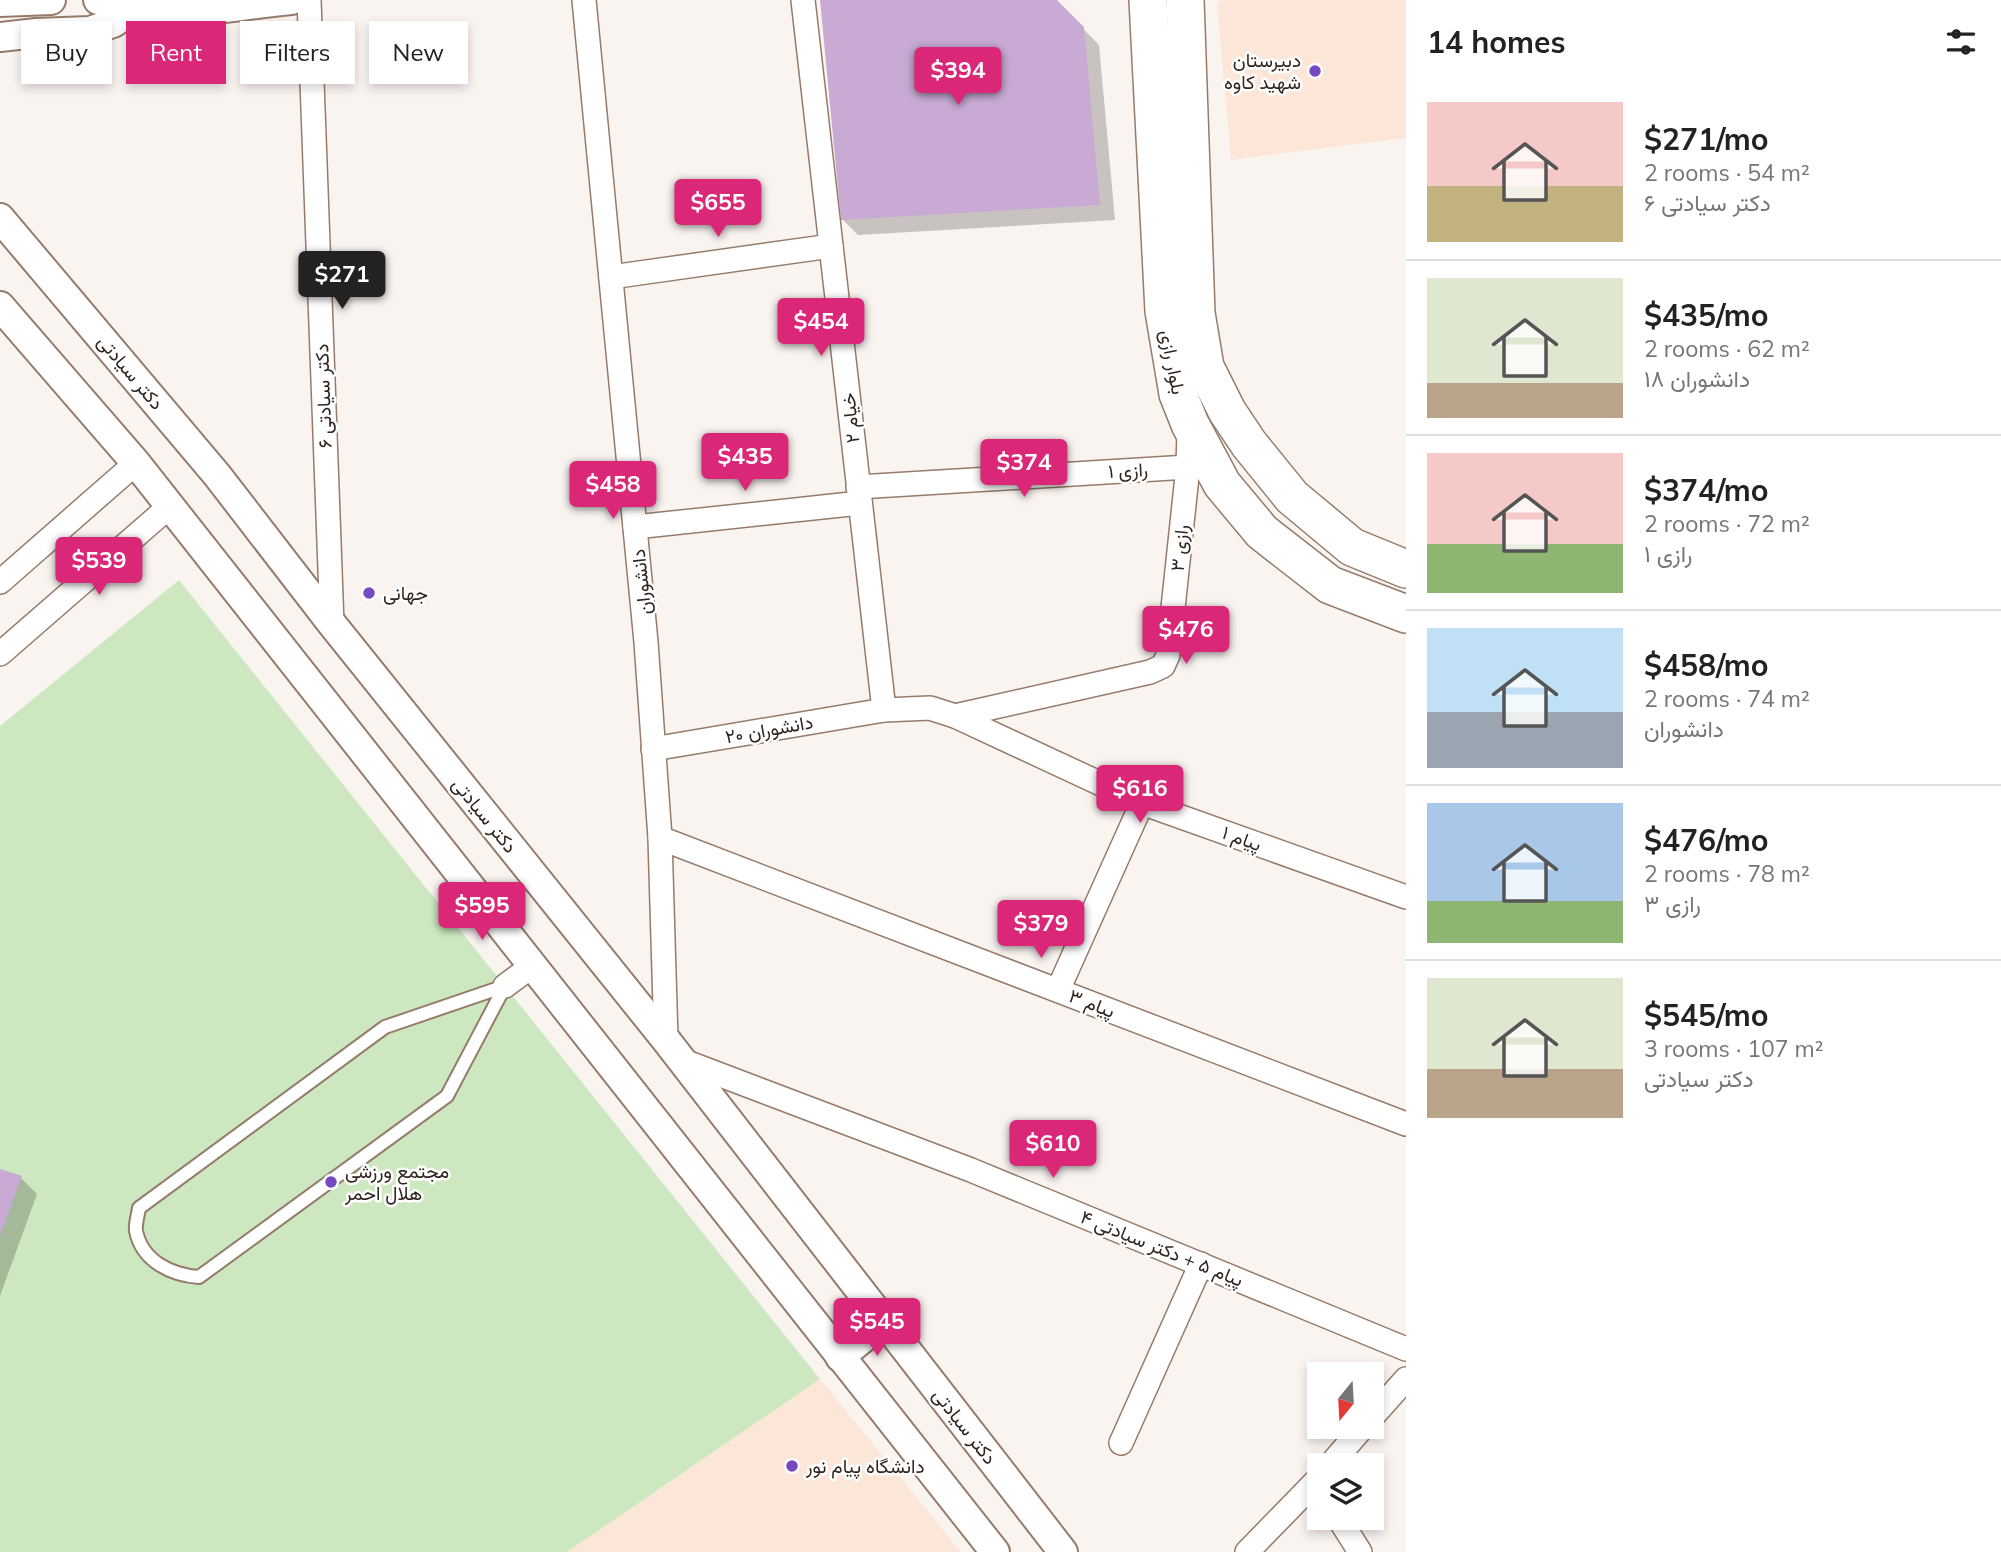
<!DOCTYPE html>
<meta charset="utf-8">
<style>
:root{--surface:#fff;--page:#f6f6f6;--text:#222;--muted:#767676;--line:#e0e0e0;--accent:#db2777}
body{margin:0;font-family:Mulish,Vazirmatn,sans-serif;background:var(--page);color:var(--text);height:100vh;display:flex;flex-direction:column;font-size:26px;white-space:nowrap}
*{box-sizing:border-box;margin:0}
p{font-size:23px;color:var(--muted)}
.icon{flex:none;width:38px;height:38px;fill:none;stroke:currentColor;stroke-width:2;stroke-linecap:round;stroke-linejoin:round}
.map{position:relative;flex:1;overflow:hidden}
.side{display:flex;flex-direction:column;background:var(--surface);width:595px}
.side>*{flex:none}
.banner{position:absolute;left:21px;top:21px;width:665px;height:63px;display:flex;gap:14px}
.needle{width:46px;rotate:198deg}
.controls{position:absolute;left:1307px;top:1362px;display:grid;gap:14px}
.controls a{display:grid;place-items:center;width:77px;height:77px;border-radius:0px;background:var(--surface);box-shadow:0 4px 10px #0003;font-size:35px}
.price{position:absolute;translate:-50% -60px;padding:0 16px;border-radius:7px;background:var(--accent);color:#fff;font-size:23px;line-height:46px;filter:drop-shadow(0 2px 4px #0008)}
.price::after{content:'';position:absolute;left:50%;top:42px;width:21px;height:16px;margin-left:-10px;background:inherit;clip-path:polygon(0 0,100% 0,50% 100%)}
.price.active{background:#222;color:#fff}
ul{padding:0;list-style:none}
li{display:flex;align-items:center;gap:21px;height:175px;padding:0 21px}
li+li{border-top:2px solid var(--line)}
li span{display:grid;place-items:center;flex:none;width:196px;height:140px;border-radius:0px;color:#555}
li>.icon{margin-inline-start:auto}
span .icon{width:84px;height:84px;fill:#fffc;stroke-width:1}
li b{font-size:30px}
h2{display:flex;justify-content:space-between;align-items:center;height:84px;padding:0 21px;font-size:30px}
.pill{padding:0 24px;border-radius:0px;background:var(--surface);box-shadow:0 4px 10px #0003;font-size:24px;line-height:63px}
.pill.active{background:var(--accent);color:#fff}
main{display:flex;flex:1;min-height:0}
.map>svg:first-child{display:block}
.built{fill:#fce6d8}
.grass{fill:#cde8c1}
.shadow{fill:#0003}
.building{fill:#c8aad4}
.lines{fill:none;stroke-linecap:round;stroke-linejoin:round}
.service-casing{stroke:#967b6a;stroke-width:16}
.minor-casing{stroke:#967b6a;stroke-width:26}
.tertiary-casing{stroke:#967b6a;stroke-width:32}
.primary-casing{stroke:#967b6a;stroke-width:40}
.service{stroke:#fff;stroke-width:12}
.minor{stroke:#fff;stroke-width:23}
.tertiary{stroke:#fff;stroke-width:28}
.primary{stroke:#fff;stroke-width:37}
.poi-dot{fill:#7649c1;stroke:#fff;stroke-width:2.5}
.labels{text-anchor:middle;stroke-width:5;stroke-linejoin:round;paint-order:stroke}
.poi-label{font-size:19px;fill:#30251e;stroke:#fff;text-anchor:start}
.street-label{font-size:19px;fill:#30251e;stroke:#fff}
</style>
<main>
<div class="map">
<svg width="1406" height="1552" viewBox="0 0 1406 1552">
<rect width="100%" height="100%" fill="#faf4f1"/>
<g class="built">
<path d="M1221 0H1406V138L1231 160 1217 4Z"/>
<path d="M820 1379 961 1552H567Z"/>
</g>
<path class="grass" d="M179 580 820 1379 567 1552H0V726Z"/>
<g class="shadow">
<path d="M822 0H1055L1099 45 1115 220 858 235 842 219Z"/>
<path d="M0 1171 21 1178 37 1194 0 1296Z"/>
</g>
<g class="building">
<path d="M820 0H1057L1084 27 1100 205 841 220Z"/>
<path d="M0 1169 22 1176 0 1236Z"/>
</g>
<g class="lines">
<g class="service-casing">
<path id="service" d="M505 986 447 1096 199 1277C171 1275 142 1261 136 1231 135 1224 138 1215 139 1208L385 1027Z"/>
</g>
<g class="minor-casing">
<g id="minor">
<path d="M309 0 332 624"/>
<path d="M584 0 646 642 660 838 666 1040"/>
<path d="M803 0 884 710"/>
<path d="M611 277 831 246"/>
<path d="M858 487 1188 467"/>
<path d="M635 527 860 503"/>
<path d="M0 582 136 463"/>
<path d="M0 654 170 506"/>
<path d="M955 716 1150 672 1163 666 1168 655 1188 467 1189 430"/>
<path d="M653 749 884 710 930 708 955 716 1142 803 1406 897"/>
<path d="M660 838 1406 1124"/>
<path d="M505 986 532 966"/>
<path d="M1058 990 1142 803"/>
<path d="M681 1060 971 1170 1406 1349"/>
<path d="M1372 1417 1406 1379"/>
<path d="M1121 1443 1201 1264"/>
<path d="M1330 1465 1364 1426"/>
<path d="M1338 1517 1360 1552"/>
<path d="M1247 1552 1320 1477"/>
</g>
</g>
<g class="tertiary-casing">
<g id="tertiary">
<path d="M98 0C109 2 124 11 133 12 185 16 240 5 291 0"/>
<path d="M0 2 51 0"/>
<path d="M0 37 36 33 90 31 113 23 130 12"/>
<path d="M0 218 217 475 332 624 666 1040 1063 1552"/>
<path d="M0 306 136 463 995 1552"/>
<path d="M840 1357 884 1321"/>
</g>
</g>
<g class="primary-casing">
<g id="primary">
<path d="M1148 0 1164 311 1178 394 1190 424 1222 484 1262 532 1330 585 1406 614"/>
<path d="M1185 0 1196 313 1205 367 1227 411 1249 444 1292 497 1352 547 1406 569"/>
</g>
</g>
<use href="#service" class="service"/>
<use href="#minor" class="minor"/>
<use href="#tertiary" class="tertiary"/>
<use href="#primary" class="primary"/>
</g>
<g class="poi-dot">
<circle cx="1315" cy="71" r="7"/>
<circle cx="369" cy="593" r="7"/>
<circle cx="331" cy="1182" r="7"/>
<circle cx="792" cy="1466" r="7"/>
</g>
<g class="labels">
<g class="poi-label">
<text x="1301" y="67" text-anchor="end">دبیرستان<tspan x="1301" dy="22">شهید کاوه</tspan></text>
<text x="383" y="600">جهانی</text>
<text x="345" y="1178">مجتمع ورزشی<tspan x="345" dy="22">هلال احمر</tspan></text>
<text x="806" y="1473">دانشگاه پیام نور</text>
</g>
<g class="street-label">
<text transform="translate(1173 362) rotate(79)" y="7">بلوار رازی</text>
<text transform="translate(131 372) rotate(50)" y="7">دکتر سیادتی</text>
<text transform="translate(323 396) rotate(-92)" y="7">دکتر سیادتی ۶</text>
<text transform="translate(850 418) rotate(-96)" y="7">خیام ۲</text>
<text transform="translate(1128 470) rotate(-3)" y="7">رازی ۱</text>
<text transform="translate(1179 548) rotate(-84)" y="7">رازی ۳</text>
<text transform="translate(641 582) rotate(-96)" y="7">دانشوران</text>
<text transform="translate(769 729) rotate(-10)" y="7">دانشوران ۲۰</text>
<text transform="translate(485 815) rotate(51)" y="7">دکتر سیادتی</text>
<text transform="translate(1242 838) rotate(20)" y="7">پیام ۱</text>
<text transform="translate(1092 1003) rotate(21)" y="7">پیام ۳</text>
<text transform="translate(1162 1248) rotate(22)" y="7">پیام ۵ + دکتر سیادتی ۴</text>
<text transform="translate(965 1426) rotate(52)" y="7">دکتر سیادتی</text>
</g>
</g>
</svg>
<div class="controls">
<a><svg class="needle" viewBox="-14 -14 28 28"><path d="M0-13l5 13h-10z" fill="#e53935"/><path d="M0 13l5-13h-10z" fill="#767676"/></svg></a>
<a><svg class="icon" aria-label="layers" viewBox="0 0 24 24"><path d="M12 4l9 5-9 5-9-5zM3 14l9 5 9-5"/></svg></a>
</div>
<b class="price" style="left:958px;top:107px">$394</b>
<b class="price" style="left:718px;top:239px">$655</b>
<b class="price active" style="left:342px;top:311px">$271</b>
<b class="price" style="left:821px;top:358px">$454</b>
<b class="price" style="left:745px;top:493px">$435</b>
<b class="price" style="left:1024px;top:499px">$374</b>
<b class="price" style="left:613px;top:521px">$458</b>
<b class="price" style="left:99px;top:597px">$539</b>
<b class="price" style="left:1186px;top:666px">$476</b>
<b class="price" style="left:1140px;top:825px">$616</b>
<b class="price" style="left:482px;top:942px">$595</b>
<b class="price" style="left:1041px;top:960px">$379</b>
<b class="price" style="left:1053px;top:1180px">$610</b>
<b class="price" style="left:877px;top:1358px">$545</b>
<div class="banner">
<a class="pill">Buy</a>
<a class="pill active">Rent</a>
<a class="pill">Filters</a>
<a class="pill">New</a>
</div>
</div>
<section class="side">
<h2>14 homes<svg class="icon" aria-label="filters" viewBox="0 0 24 24"><path d="M4 7h16M4 17h16"/><circle cx="9" cy="7" r="2"/><circle cx="15" cy="17" r="2"/></svg></h2>
<ul>
<li><span style="background:linear-gradient(#f6c9c9 60%,#c2b280 0)"><svg class="icon" aria-label="home" viewBox="0 0 24 24"><path d="M3 11l9-7 9 7M6 9v11h12V9"/></svg></span><div><b>$271/mo</b><p>2 rooms · 54 m²</p><p>دکتر سیادتی ۶</p></div></li>
<li><span style="background:linear-gradient(#dfe7d0 75%,#b9a48a 0)"><svg class="icon" aria-label="home" viewBox="0 0 24 24"><path d="M3 11l9-7 9 7M6 9v11h12V9"/></svg></span><div><b>$435/mo</b><p>2 rooms · 62 m²</p><p>دانشوران ۱۸</p></div></li>
<li><span style="background:linear-gradient(#f6c9c9 65%,#8fb573 0)"><svg class="icon" aria-label="home" viewBox="0 0 24 24"><path d="M3 11l9-7 9 7M6 9v11h12V9"/></svg></span><div><b>$374/mo</b><p>2 rooms · 72 m²</p><p>رازی ۱</p></div></li>
<li><span style="background:linear-gradient(#bfe0f5 60%,#9aa5b1 0)"><svg class="icon" aria-label="home" viewBox="0 0 24 24"><path d="M3 11l9-7 9 7M6 9v11h12V9"/></svg></span><div><b>$458/mo</b><p>2 rooms · 74 m²</p><p>دانشوران</p></div></li>
<li><span style="background:linear-gradient(#a9c7e8 70%,#8fb573 0)"><svg class="icon" aria-label="home" viewBox="0 0 24 24"><path d="M3 11l9-7 9 7M6 9v11h12V9"/></svg></span><div><b>$476/mo</b><p>2 rooms · 78 m²</p><p>رازی ۳</p></div></li>
<li><span style="background:linear-gradient(#dfe7d0 65%,#b9a48a 0)"><svg class="icon" aria-label="home" viewBox="0 0 24 24"><path d="M3 11l9-7 9 7M6 9v11h12V9"/></svg></span><div><b>$545/mo</b><p>3 rooms · 107 m²</p><p>دکتر سیادتی</p></div></li>
</ul>
</section>
</main>
